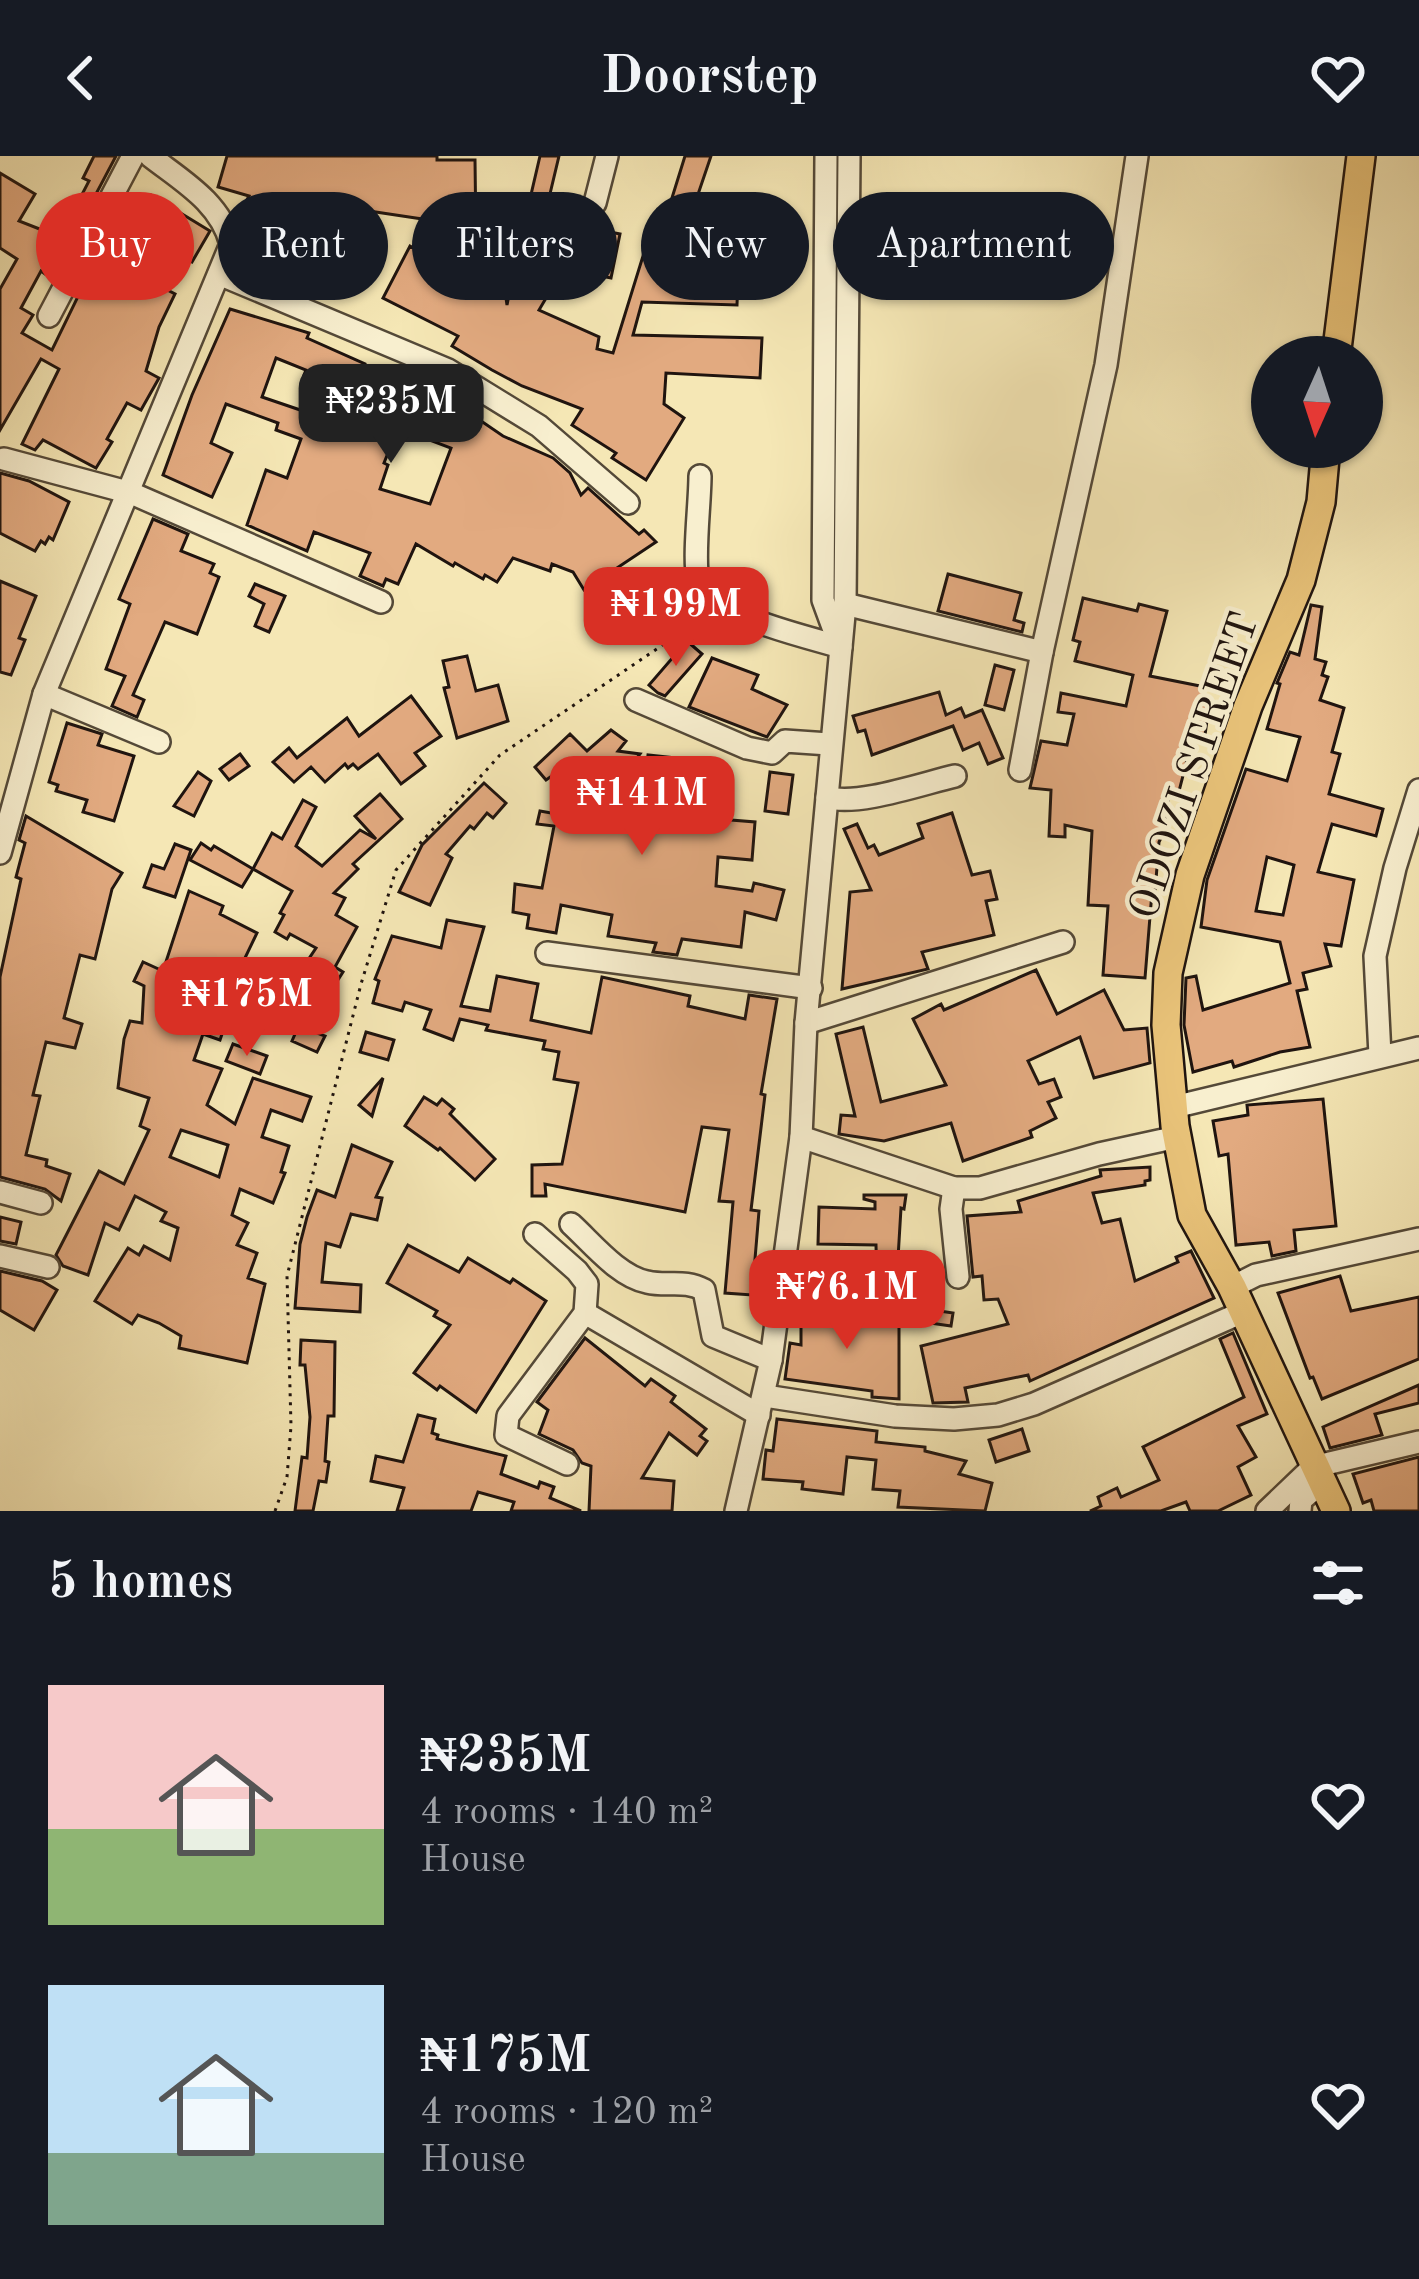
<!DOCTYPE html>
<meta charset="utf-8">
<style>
:root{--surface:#171b24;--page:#242831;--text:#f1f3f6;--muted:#9ea1a6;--accent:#d93025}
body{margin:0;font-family:"Old Standard TT",serif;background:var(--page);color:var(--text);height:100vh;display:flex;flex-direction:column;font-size:45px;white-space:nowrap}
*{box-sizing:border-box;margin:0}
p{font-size:39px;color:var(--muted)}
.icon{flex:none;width:66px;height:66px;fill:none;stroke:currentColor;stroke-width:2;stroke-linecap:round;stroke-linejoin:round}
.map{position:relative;height:1355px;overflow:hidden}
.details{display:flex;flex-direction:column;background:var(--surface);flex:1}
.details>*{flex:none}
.guide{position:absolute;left:36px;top:36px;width:1347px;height:108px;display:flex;gap:24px}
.needle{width:78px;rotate:183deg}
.buttons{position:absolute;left:1251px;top:180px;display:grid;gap:24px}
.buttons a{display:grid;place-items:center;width:132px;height:132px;border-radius:50%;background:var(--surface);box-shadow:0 3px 9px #0004;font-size:60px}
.price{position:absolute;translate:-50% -102px;padding:0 27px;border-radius:24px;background:var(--accent);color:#fff;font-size:39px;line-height:78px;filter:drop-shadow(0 3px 6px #0008)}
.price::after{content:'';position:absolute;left:50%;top:72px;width:36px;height:27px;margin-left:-18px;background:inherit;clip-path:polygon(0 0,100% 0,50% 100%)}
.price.on{background:#222;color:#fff}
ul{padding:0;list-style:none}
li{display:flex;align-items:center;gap:36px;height:300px;padding:0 48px}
li span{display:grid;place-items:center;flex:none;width:336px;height:240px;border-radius:0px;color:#555}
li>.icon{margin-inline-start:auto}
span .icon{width:144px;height:144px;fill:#fffc;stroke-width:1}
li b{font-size:51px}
h2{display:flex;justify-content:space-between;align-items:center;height:144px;padding:0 48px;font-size:51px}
.tag{padding:0 42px;border-radius:54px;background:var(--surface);box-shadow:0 3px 9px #0004;font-size:42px;line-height:108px}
.tag.on{background:var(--accent);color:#fff}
header{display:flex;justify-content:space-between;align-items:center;height:156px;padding:0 48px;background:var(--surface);font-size:54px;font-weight:700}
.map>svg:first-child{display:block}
.building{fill:#e2aa80;stroke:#1f140f;stroke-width:3;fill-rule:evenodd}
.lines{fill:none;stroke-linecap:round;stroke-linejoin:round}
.minor-casing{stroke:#544938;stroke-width:26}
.major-casing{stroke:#1f140f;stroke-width:32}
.path{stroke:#1f140f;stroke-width:3;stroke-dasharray:3 6;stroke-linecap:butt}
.minor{stroke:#f8efcf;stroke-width:21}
.major{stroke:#eac47a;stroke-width:27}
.labels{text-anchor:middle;stroke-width:9;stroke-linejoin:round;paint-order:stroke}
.street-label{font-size:42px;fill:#1f140f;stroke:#f8efcf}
</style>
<header><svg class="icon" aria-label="back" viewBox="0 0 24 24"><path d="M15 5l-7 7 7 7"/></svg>Doorstep<svg class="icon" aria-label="heart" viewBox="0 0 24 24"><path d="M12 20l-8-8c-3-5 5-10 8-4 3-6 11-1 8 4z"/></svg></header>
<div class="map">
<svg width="1419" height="1355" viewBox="0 0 1419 1355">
<rect width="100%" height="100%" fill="#f5e7b5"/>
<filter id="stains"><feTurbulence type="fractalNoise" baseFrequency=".00167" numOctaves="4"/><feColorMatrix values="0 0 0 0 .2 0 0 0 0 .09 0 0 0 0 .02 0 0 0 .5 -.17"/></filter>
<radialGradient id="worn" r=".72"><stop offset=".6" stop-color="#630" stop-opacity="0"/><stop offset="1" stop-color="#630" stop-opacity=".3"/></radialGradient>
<g class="building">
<path d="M94 0H116L67 93 64 92 55 107 51 104 45 118 41 115 21 152 33 159 22 177 52 194 104 87 119 95 151 39 210 75 192 106 168 93 150 125 175 138 159 171 146 215 159 222 141 254 127 247 107 283 112 286 96 312 43 284 35 294 22 288 59 213 41 203 0 274V133L17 103 0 92V17L35 38 19 65 60 81 89 25 83 22Z"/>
<path d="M227 0H437V4H475L476 83 465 84 456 113 479 125 499 93 507 149 515 109 552 132 539 154 599 181 597 193 613 197 643 100 651 102 658 54 667 58 685 0H711L693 53 713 60 701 91 739 93 737 149 642 146 633 179 762 182 760 222 666 217 664 248 684 262 646 324 612 302 616 297 572 269 582 253 522 230 492 214 452 190 458 180 383 142 410 90 419 95 429 64 329 49 380 75 350 138 300 115 290 131 248 114 261 80 240 69 237 62 249 40 218 31Z"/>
<path d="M540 0H559L544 63 620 78 611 122 516 103Z"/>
<path d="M230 153 309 177 307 182 365 208 364 215 449 243 503 280 553 302 570 317 581 339 588 332 639 378 644 374 656 386 584 434 573 416 552 408 550 415 513 402 497 426 485 419 483 423 455 407 453 410 416 388 398 428 386 423 383 430 360 420 370 397 314 376 307 395 247 369 266 314 287 322 301 283 276 274 278 267 226 248 211 287 232 297 212 341 163 319 192 239ZM276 202 306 214 304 219 327 228 315 259 262 241ZM398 272 451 292 430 348 380 333 388 309 384 307Z"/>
<path d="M0 317 29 325 69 346 53 384 49 381 45 388 41 385 35 395 0 377Z"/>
<path d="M153 363 188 378 181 395 214 408 210 417 219 421 197 478 165 466 133 539 144 544 137 561 112 550 125 520 106 513 130 448 119 443Z"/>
<path d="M948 418 1021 437 1014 464 1024 467 1022 476 938 455Z"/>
<path d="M0 425 36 440 19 482 25 484 11 519 0 516Z"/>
<path d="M255 428 285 440 269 476 255 470 264 448 249 440Z"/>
<path d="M1083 442 1137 455 1139 448 1167 455 1150 520 1205 531 1202 548 1209 550 1205 579 1194 577 1178 639 1169 637 1165 674 1159 686 1155 736H1152L1145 822 1103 819 1108 750 1088 749 1092 675 1065 669V681L1049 680 1051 634 1030 632 1041 585 1067 589 1074 558 1058 556 1061 537 1126 550 1133 519 1075 505 1080 486 1073 484Z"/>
<path d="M1311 449 1322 451 1315 503 1326 506 1322 519 1328 521 1320 544 1344 552 1332 596 1340 598 1329 638 1383 653 1376 680 1332 668 1318 716 1354 724 1341 790 1325 788 1331 810 1303 817 1307 833 1297 835 1310 891 1280 896 1234 911 1232 905 1193 916 1184 869 1186 822 1196 820 1203 854 1290 827 1280 786 1201 771 1207 724 1246 613 1287 625 1300 581 1267 573 1280 528 1277 527 1290 496 1299 499ZM1267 701 1294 709 1283 759 1256 755Z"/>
<path d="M687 485 702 498 665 540 658 537 649 529Z"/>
<path d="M467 500 476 535 498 529 508 565 457 582 444 532 449 531 443 505Z"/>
<path d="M712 502 758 519 752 533 787 549 767 581 689 551Z"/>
<path d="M995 509 1014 514 1004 554 985 549Z"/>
<path d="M939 536 946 559 961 552 965 561 982 554 1003 602 988 608 979 587 963 594 953 570 872 599 865 574 858 576 853 560Z"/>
<path d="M411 540 441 580 415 597 425 610 401 628 378 598 358 613 353 608 348 612 345 608 325 626 311 611 294 626 273 606 289 592 297 602 347 562 359 580Z"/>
<path d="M67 567 102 578 98 589 134 600 114 665 83 656 87 644 56 635 58 629 49 626Z"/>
<path d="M611 574 626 585 618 595 640 598 611 636 642 653 648 599 686 603 680 660 755 666 752 704 718 701 716 730 752 735 754 727 784 734 776 764 745 756 741 791 682 783 677 799 653 796 656 787 608 780 612 759 561 749 556 777 527 772 529 759 513 756 515 728 542 732 554 670 537 668 540 655 574 661 597 620 575 604 546 624 535 611 570 578 587 595Z"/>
<path d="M240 598 249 610 229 624 220 613Z"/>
<path d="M198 616 211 625 194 660 174 650Z"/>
<path d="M770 616 793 619 788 658 765 655Z"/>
<path d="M484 627 506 647 493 662 487 657 474 673 470 670 446 698 452 702 430 749 399 736 422 689Z"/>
<path d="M380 638 402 663 353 708 358 713 334 737 345 742 336 759 357 771 335 811 343 816 322 849 330 853 317 877 325 880 317 896 292 885 302 862 277 850 316 792 290 778 287 783 275 776 284 759 280 757 292 735 253 713 272 677 282 683 303 644 316 651 296 690 322 710 360 674 376 683 355 660Z"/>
<path d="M952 657 972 719 990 715 997 743 986 745 994 779 922 796 928 813 842 833 850 736 871 734 844 673 857 668 868 692 874 689 879 699 923 682 918 668Z"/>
<path d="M26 660 122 717 112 733 95 803 80 799 64 862 82 868 75 892 46 886 33 939 40 940 26 999 47 1004 46 1010 70 1018 61 1045 45 1033 0 1021V821L21 723 16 721 25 687 19 684Z"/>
<path d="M201 687 211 694 214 690 253 713 242 731 190 704Z"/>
<path d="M175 688 191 694 175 741 144 731 152 709 164 713Z"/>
<path d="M189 735 223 750 220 758 257 777 243 806 253 811 240 837 260 846 251 866 229 857 220 884 203 878 194 904 222 913 207 949 235 968 253 922 311 941 302 965 271 954 262 981 289 990 281 1016 285 1017 273 1047 240 1033 232 1059 248 1067 237 1089 257 1097 248 1122 265 1128 247 1207 179 1192 181 1180 159 1167 138 1159 132 1168 95 1145 128 1092 139 1099 144 1090 170 1104 178 1072 161 1065 166 1056 135 1040 119 1074 105 1067 88 1119 63 1110 56 1099 99 1015 124 1028 149 974 140 970 149 942 118 932 124 883 130 865 142 867 144 830 134 825 143 806 163 815ZM181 974 228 989 219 1021 170 1001Z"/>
<path d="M447 764 484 771 461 850 490 855 497 820 538 828 531 864 591 877 602 821 690 840 688 850 745 863 749 839 777 843 761 938 765 939 751 1054 759 1055 752 1139 725 1137 733 1046 719 1045 729 974 702 971 685 1056 545 1028 546 1040H532V1009L562 1008 578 927 554 923 559 896 543 893 545 885 486 874 488 869 460 863 453 884 424 873 431 854 405 846 402 855 373 847 379 825 375 823 392 780 441 792Z"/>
<path d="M1036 814 1057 858 1104 834 1124 874 1147 872 1150 907 1094 922 1080 881 1028 905 1039 928 1054 923 1061 941 1048 946 1056 962 1030 975 1032 981 963 1005 951 967 884 985 839 978 841 959 855 960 836 878 863 871 881 946 946 929 913 863 941 848 944 854Z"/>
<path d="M366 876 394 884 388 904 360 896Z"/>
<path d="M233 888 267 900 260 918 226 905Z"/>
<path d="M383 922 372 960 359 949Z"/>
<path d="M424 941 437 949 442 943 454 953 450 958 495 1003 475 1024 440 992 438 994 405 970Z"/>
<path d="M1323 943 1336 1070 1294 1074 1296 1095 1272 1100 1269 1086 1236 1089 1228 998 1219 1000 1213 965 1248 959 1247 949Z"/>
<path d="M352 989 392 1006 376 1041 382 1042 377 1064 351 1058 340 1091 326 1087 322 1126 361 1129 360 1156 295 1152 300 1088 307 1061 317 1034 335 1041Z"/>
<path d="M1150 1011V1024L1145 1025V1029L1093 1037 1102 1067 1120 1063 1135 1125 1178 1106 1176 1101 1191 1095 1214 1142 1030 1225 1028 1219 965 1232 968 1246 933 1247 921 1190 1008 1168 998 1143 984 1144 982 1120 973 1121 967 1060 1021 1056 1018 1045 1101 1020 1100 1014Z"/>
<path d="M864 1039H906L904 1053 901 1052 896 1136 877 1135 876 1089 818 1088 819 1051 875 1053V1046L864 1043Z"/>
<path d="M0 1061 21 1066 16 1088 0 1085Z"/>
<path d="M408 1089 459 1116 468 1102 510 1127 513 1123 546 1145 476 1256 440 1230 437 1234 414 1217 450 1169 434 1160 437 1155 387 1127Z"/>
<path d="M0 1115 42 1125 57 1134 34 1174 0 1154Z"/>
<path d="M1340 1120 1351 1155 1419 1141V1203L1322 1243 1313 1221 1310 1222 1278 1137Z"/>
<path d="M868 1151 867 1167H899V1243L872 1241V1235L785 1223 790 1187 801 1189V1155Z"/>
<path d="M913 1151 953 1157 951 1170 916 1165Z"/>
<path d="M1233 1177 1267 1258 1238 1270 1256 1301 1238 1311 1251 1339 1218 1355H1190L1186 1346 1161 1355H1090L1101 1350 1098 1341 1117 1332 1121 1341 1159 1324 1143 1291 1244 1241 1220 1183Z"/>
<path d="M585 1182 645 1230 651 1223 675 1240 671 1246 706 1273 700 1280 707 1285 697 1299 669 1277 642 1322 674 1325 672 1355H589L591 1310 582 1307 573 1294 539 1278 548 1254 537 1246Z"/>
<path d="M301 1184 335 1186 334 1260H328L325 1305 329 1306 326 1326 319 1325 313 1355H295L302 1301 307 1302 310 1261 305 1209H300Z"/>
<path d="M1419 1229V1247L1375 1258 1382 1279 1330 1292 1323 1271Z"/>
<path d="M418 1259 435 1263 432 1277 438 1279 437 1283 506 1300 501 1318 538 1332 540 1326 554 1331 550 1342 581 1355H511L514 1346 478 1336 471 1355H397L404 1332 371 1325 376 1300 403 1306Z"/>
<path d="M777 1263 877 1275 876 1286 925 1291V1295L966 1305 959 1318 992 1327 985 1355 898 1351 900 1335 873 1333 876 1304 847 1301 843 1338 802 1333 803 1326 763 1323 766 1294 773 1295Z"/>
<path d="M1022 1273 1029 1295 996 1306 989 1284Z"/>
<path d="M1419 1301V1355H1374L1371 1344 1363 1347 1353 1318Z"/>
</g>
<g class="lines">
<g class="minor-casing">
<g id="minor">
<path d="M826 0 823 444 838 485"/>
<path d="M595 47 607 0"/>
<path d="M219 118 448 214 539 270 628 347"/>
<path d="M49 160 133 0"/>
<path d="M4 303 131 337 381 446"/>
<path d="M700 320C700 347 693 401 698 424 707 459 808 481 841 491"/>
<path d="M845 448 1042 496"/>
<path d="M44 538 159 586"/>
<path d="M636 544 747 592 772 597 785 585 829 588"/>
<path d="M1020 614 1042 496 1106 209 1137 0"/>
<path d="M827 641C856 651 924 627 955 620"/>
<path d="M0 697 44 538 231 88C220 46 182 25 150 0"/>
<path d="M547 797 811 832"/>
<path d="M806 867 1063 786"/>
<path d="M1380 899 1375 800 1395 712 1419 634"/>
<path d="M1174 951 1419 892"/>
<path d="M801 981 954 1032H980L1099 998 1177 981"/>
<path d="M954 1032 951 1053 958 1121"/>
<path d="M0 1036 41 1047"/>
<path d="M571 1068C592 1087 618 1120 647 1126 668 1131 684 1123 704 1134L713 1180 771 1204"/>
<path d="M535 1078 577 1115 587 1128 585 1157 508 1260 506 1279 567 1308"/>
<path d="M0 1100 48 1111"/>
<path d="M1232 1131 1256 1119 1419 1083"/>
<path d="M780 1141 862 1137"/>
<path d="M585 1157 759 1259"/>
<path d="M765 1240 895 1260 954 1263 998 1259 1034 1248 1243 1156"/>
<path d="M736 1355 771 1204 801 981 806 867 845 448 849 0"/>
<path d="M1267 1355 1313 1311 1419 1286"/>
<path d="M1300 1355 1301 1344 1321 1327"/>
</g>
</g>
<g class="major-casing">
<g id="major">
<path d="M1336 201 1361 0"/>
<path d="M1326 291 1321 346 1301 424 1248 550 1190 719 1168 817 1166 869 1175 970 1192 1059 1232 1131 1336 1355"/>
</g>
</g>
<path class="path" d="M275 1355 287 1321 291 1270 287 1120 361 828 396 714 500 599 704 461"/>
<use href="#minor" class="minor"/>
<use href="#major" class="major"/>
</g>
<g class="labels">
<g class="street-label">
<text transform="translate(1192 609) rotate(-71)" y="15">ODOZI STREET</text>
</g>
</g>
<rect width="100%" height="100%" filter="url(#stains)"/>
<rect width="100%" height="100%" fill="url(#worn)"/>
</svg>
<div class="buttons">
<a><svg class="needle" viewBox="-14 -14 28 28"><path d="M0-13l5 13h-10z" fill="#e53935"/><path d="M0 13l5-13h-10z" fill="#9ea1a6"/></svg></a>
</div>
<b class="price on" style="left:391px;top:310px">₦235M</b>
<b class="price" style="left:676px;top:513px">₦199M</b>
<b class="price" style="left:642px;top:702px">₦141M</b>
<b class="price" style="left:247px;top:903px">₦175M</b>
<b class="price" style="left:847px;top:1196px">₦76.1M</b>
<div class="guide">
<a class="tag on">Buy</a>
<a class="tag">Rent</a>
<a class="tag">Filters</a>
<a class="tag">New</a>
<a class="tag">Apartment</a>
</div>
</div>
<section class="details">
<h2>5 homes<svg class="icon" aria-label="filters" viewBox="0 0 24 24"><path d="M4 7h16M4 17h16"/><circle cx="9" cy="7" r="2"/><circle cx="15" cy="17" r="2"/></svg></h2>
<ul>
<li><span style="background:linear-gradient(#f6c9c9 60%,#8fb573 0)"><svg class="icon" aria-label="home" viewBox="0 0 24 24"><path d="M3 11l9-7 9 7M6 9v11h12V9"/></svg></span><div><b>₦235M</b><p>4 rooms · 140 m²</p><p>House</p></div><svg class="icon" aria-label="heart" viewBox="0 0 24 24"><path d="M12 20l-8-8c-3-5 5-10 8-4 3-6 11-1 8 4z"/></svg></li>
<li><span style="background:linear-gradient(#bfe0f5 70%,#7fa58c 0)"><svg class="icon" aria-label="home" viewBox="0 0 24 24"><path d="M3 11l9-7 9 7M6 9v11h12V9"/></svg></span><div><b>₦175M</b><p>4 rooms · 120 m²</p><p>House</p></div><svg class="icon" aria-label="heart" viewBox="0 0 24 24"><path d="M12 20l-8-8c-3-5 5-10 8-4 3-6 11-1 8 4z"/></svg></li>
</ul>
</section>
